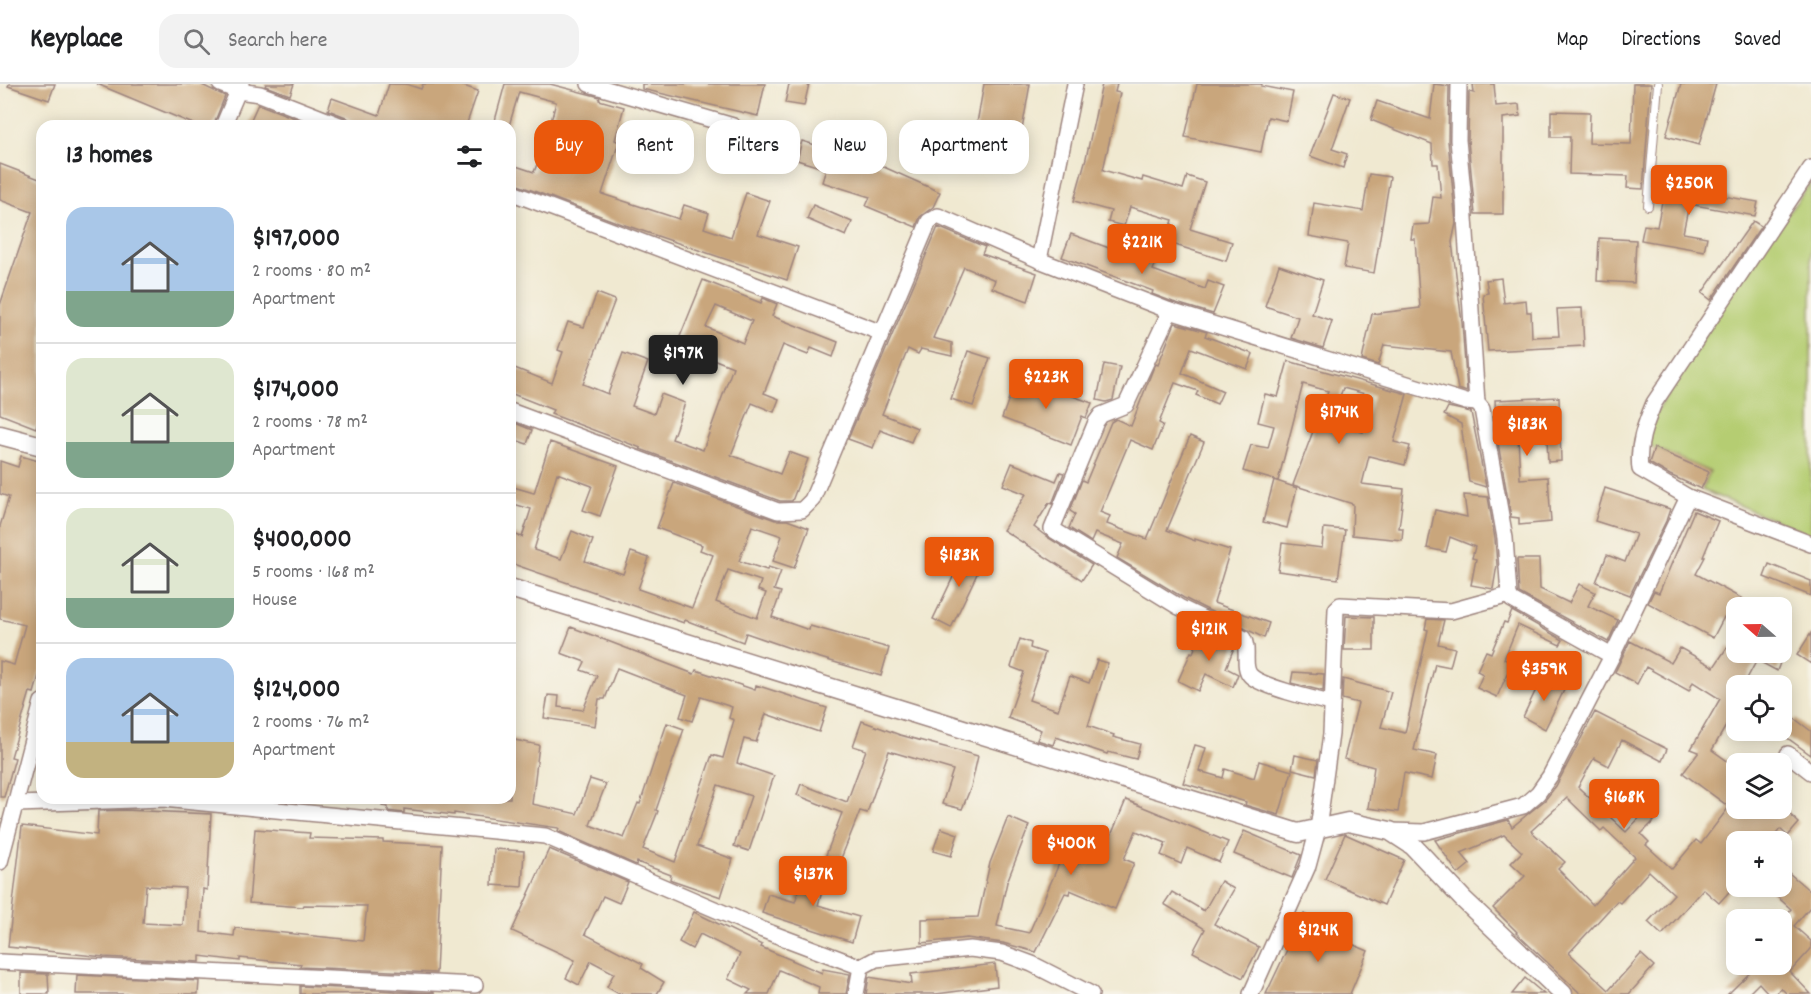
<!DOCTYPE html>
<meta charset="utf-8">
<style>
:root{--surface:#fff;--page:#f2f2f2;--text:#202124;--muted:#757577;--line:#e0e0e0;--accent:#ea580c}
body{margin:0;font-family:Dekko,sans-serif;background:var(--page);color:var(--text);height:100vh;display:flex;flex-direction:column;font-size:22px;white-space:nowrap}
*{box-sizing:border-box;margin:0}
p{font-size:20px;color:var(--muted)}
.icon{flex:none;width:33px;height:33px;fill:none;stroke:currentColor;stroke-width:2;stroke-linecap:round;stroke-linejoin:round}
.map{position:relative;flex:1;overflow:hidden}
.drawer{position:absolute;left:36px;top:36px;width:480px;height:684px;display:flex;flex-direction:column;background:var(--surface);border-radius:18px;box-shadow:0 3px 15px #0003}
.drawer>*{flex:none}
.guide{position:absolute;left:534px;top:36px;width:570px;height:54px;display:flex;gap:12px}
.needle{width:39px;rotate:290deg}
.controls{position:absolute;left:1726px;top:513px;display:grid;gap:12px}
.controls a{display:grid;place-items:center;width:66px;height:66px;border-radius:12px;background:var(--surface);box-shadow:0 3px 15px #0003;font-size:30px}
.price{position:absolute;translate:-50% -51px;padding:0 14px;border-radius:6px;background:var(--accent);color:#fff;font-size:20px;line-height:39px;filter:drop-shadow(0 2px 3px #0008)}
.price::after{content:'';position:absolute;left:50%;top:36px;width:18px;height:14px;margin-left:-9px;background:inherit;clip-path:polygon(0 0,100% 0,50% 100%)}
.price.on{background:#222;color:#fff}
ul{padding:0;list-style:none}
li{display:flex;align-items:center;gap:18px;height:150px;padding:0 30px}
li+li{border-top:2px solid var(--line)}
li span{display:grid;place-items:center;flex:none;width:168px;height:120px;border-radius:18px;color:#555}
li>.icon{margin-inline-start:auto}
span .icon{width:72px;height:72px;fill:#fffc;stroke-width:1}
li b{font-size:26px}
h2{display:flex;justify-content:space-between;align-items:center;height:72px;padding:0 30px;font-size:26px}
.pill{padding:0 21px;border-radius:18px;background:var(--surface);box-shadow:0 3px 15px #0003;font-size:21px;line-height:54px}
.pill.on{background:var(--accent);color:#fff}
header{display:flex;align-items:center;gap:36px;box-sizing:border-box;height:84px;padding:0 30px;background:var(--surface);border-bottom:2px solid var(--line)}
header strong{font-size:28px}
nav{display:flex;gap:33px;margin-inline-start:auto;font-size:21px}
.search{width:420px;height:54px;background:var(--page);display:flex;align-items:center;gap:15px;box-sizing:border-box;padding:0 21px;border-radius:18px;color:var(--muted);font-size:22px}
.map>svg:first-child{display:block}
.green{fill:#b5cd72;stroke:#80764e;stroke-width:1.5}
.building{fill:#c9a67c;fill-rule:evenodd}
.lines{fill:none;stroke-linecap:round;stroke-linejoin:round}
.service-casing{stroke:#9d847e;stroke-width:10}
.minor-casing{stroke:#9d847e;stroke-width:18}
.tertiary-casing{stroke:#9d847e;stroke-width:21}
.service{stroke:#fff;stroke-width:8}
.minor{stroke:#fff;stroke-width:15}
.tertiary{stroke:#fff;stroke-width:18}
</style>
<header>
<strong>Keyplace</strong>
<div class="search"><svg class="icon" aria-label="search" viewBox="0 0 24 24"><circle cx="10" cy="10" r="6"/><path d="M15 15l6 6"/></svg>Search here</div>
<nav><a>Map</a><a>Directions</a><a>Saved</a></nav>
</header>
<div class="map">
<svg width="1811" height="910" viewBox="0 0 1811 910">
<rect width="100%" height="100%" fill="#f7f3e8"/>
<filter id="ink" filterUnits="userSpaceOnUse"><feTurbulence type="fractalNoise" baseFrequency=".0167" numOctaves="2"/><feDisplacementMap in="SourceGraphic" scale="12" xChannelSelector="R" yChannelSelector="G"/><feConvolveMatrix kernelMatrix="1 2 1 2 8 2 1 2 1" color-interpolation-filters="sRGB"/></filter>
<filter id="wash" filterUnits="userSpaceOnUse"><feTurbulence type="fractalNoise" baseFrequency=".008" numOctaves="4" result="noise"/><feDisplacementMap in="SourceGraphic" scale="24" xChannelSelector="R" yChannelSelector="G"/><feGaussianBlur stdDeviation="1.35" result="paint"/><feColorMatrix in="noise" values="0 0 0 0 0 0 0 0 0 0 0 0 0 0 0 0 0 1.4 0 .05"/><feComposite in="paint" operator="in"/></filter>
<g filter="url(#wash)">
<rect width="100%" height="100%" fill="#f0e9d1"/>
<path class="green" d="M1811 98V451L1702 406 1710 388 1639 357 1733 204Z"/>
<g id="blocks">
<g class="building">
<path d="M9 0H55L49 16 8 2Z"/>
<path d="M97 0H200L225 12 213 42H198Z"/>
<path d="M266 0H294L290 11 265 2Z"/>
<path d="M389 0H406L421 5 423 0H458L478 7 466 42H352L350 36 346 33 328 26 332 14 379 31Z"/>
<path d="M505 0H550L600 13 599 16 624 23 615 56 619 58 602 110 679 135 684 121 709 129 704 144 731 153 746 109 770 117 758 150 798 163 787 196 622 140 510 98V80L534 88 546 57 556 18 519 8 509 42 494 40Z"/>
<path d="M642 0H765L758 32 642 5Z"/>
<path d="M789 0H809L804 22 785 19Z"/>
<path d="M984 0H1030L1019 63 974 56Z"/>
<path d="M1102 0H1117L1115 8 1120 9 1103 86 1142 97 1143 93 1183 105 1187 92 1205 98 1190 145 1232 158 1226 177 1166 158 1173 136 1130 123 1124 142 1108 138 1111 127 1074 117 1086 74Z"/>
<path d="M1197 0H1262L1261 2 1293 8 1287 37 1268 33 1261 68 1185 53Z"/>
<path d="M1434 0 1449 2 1448 57 1456 139 1452 158 1462 239 1467 308 1458 305 1451 268 1384 261 1378 281 1362 276 1372 230 1420 224 1415 155H1411L1413 141 1429 140 1433 113 1441 114 1438 80H1433L1432 60 1371 36 1377 17 1430 35Z"/>
<path d="M1473 0H1494L1496 22 1519 20 1520 32 1503 34V130H1475L1468 56 1469 8 1474 9Z"/>
<path d="M1633 0H1651L1643 105 1627 104 1628 92 1569 90 1570 53H1551V27L1590 28 1589 59 1631 60Z"/>
<path d="M1681 0H1716L1699 61 1666 52Z"/>
<path d="M1334 9 1350 14 1332 65 1347 70 1343 84 1310 72Z"/>
<path d="M258 20 315 42H248Z"/>
<path d="M802 57 875 79 940 108 933 123 920 133 916 143 866 122 870 113 822 98 826 85 797 76Z"/>
<path d="M0 80 42 96V342L37 340 36 344 0 330V221L32 128 0 116Z"/>
<path d="M1369 90 1390 93 1374 189 1344 184 1348 159 1309 152 1314 119 1363 127Z"/>
<path d="M1665 102 1758 118 1755 132 1689 120 1683 149 1707 153 1704 167 1641 156 1644 141 1657 143Z"/>
<path d="M813 121 852 138 846 152 807 135Z"/>
<path d="M1753 137 1761 142 1711 216 1702 209Z"/>
<path d="M938 143 985 163 982 170 1037 189 1028 217 992 204 995 196 964 183 933 254 952 259V272L921 265 918 270 908 265 882 330 917 344 911 358 880 346 873 364 848 355Z"/>
<path d="M1071 150 1155 181 1153 186 1205 205 1208 197 1224 203 1213 230 1173 218 1152 210 1153 207 1062 173Z"/>
<path d="M1599 154 1636 156 1634 199 1597 197Z"/>
<path d="M1279 181 1323 196 1312 230 1332 237 1323 264 1291 254 1298 233 1265 222Z"/>
<path d="M1501 194 1504 219 1526 216 1527 228H1531L1532 253 1559 252 1557 225 1582 224 1584 262 1488 267 1483 210 1488 209 1486 196Z"/>
<path d="M703 196 761 219 763 214 777 220 772 232 838 258 833 273 811 264 808 271 783 261 764 309 779 315 774 328 752 319 731 371 780 390 789 368 808 375 792 417H780L640 365 641 364 551 330 553 326 510 309V282L552 299 563 268 558 266 568 238 584 243 597 209 615 216 583 300 608 310 623 269 648 278 632 322 654 330 661 310 685 319 672 355 703 366 733 283 708 273 710 268 679 255ZM716 222 752 237 743 259 706 243Z"/>
<path d="M1175 239 1207 248 1205 252 1253 270 1247 285 1191 264 1182 289 1223 307 1217 320 1196 311 1198 307 1175 299 1159 339 1163 341 1153 366 1130 356 1100 428 1110 432 1107 440 1147 455 1190 352 1204 358 1167 446 1195 457V455L1230 466 1214 519 1269 539 1264 554 1184 514 1117 474 1123 460 1095 449 1091 458 1069 444 1075 430 1070 427 1082 396 1086 398 1111 338 1116 335 1131 342 1153 285 1156 280 1158 281Z"/>
<path d="M968 267 990 274 973 322 951 315Z"/>
<path d="M1288 277 1407 310 1394 358 1410 362 1405 381 1369 372 1362 400 1404 405 1399 444H1403L1402 456 1352 451 1353 420 1293 401 1328 307 1303 300 1278 397 1243 387 1251 361 1268 364 1274 342 1258 338 1265 310 1278 313ZM1343 304 1373 312 1363 348 1330 339Z"/>
<path d="M1104 280 1120 283 1113 316 1106 318 1097 316Z"/>
<path d="M1017 292 1092 319 1086 334 1082 332 1071 361 1002 334Z"/>
<path d="M1559 313 1561 377 1548 378 1546 329 1517 331 1520 395 1548 393 1551 438 1519 441V434L1511 433 1497 353 1495 316Z"/>
<path d="M1448 323 1471 328 1486 403 1469 398 1461 340 1444 331Z"/>
<path d="M510 337 532 346 527 360 510 354Z"/>
<path d="M550 358 618 382 600 432 583 426 592 402 557 389 534 466 561 475 572 447 593 456 585 477 623 490 631 468 649 474 638 505 692 524 713 471 700 466 702 461 657 444 674 399 775 436H787L809 444 794 484 773 477 782 452 752 442 739 477 767 486 768 483 781 487 774 506 781 508 772 533 809 546 810 542 889 564 881 592 807 570 746 549 743 558 685 536 684 539 510 479V449L522 453 531 425 510 419V402L534 409ZM728 486 761 497 758 506 766 509 757 534 716 518Z"/>
<path d="M1654 364 1709 388 1701 405 1670 391 1649 379Z"/>
<path d="M21 372 42 378V581L34 609 30 608 11 673 15 674 4 713H0V577L14 581 25 541 0 535V442L9 413 0 410V377L18 383Z"/>
<path d="M1012 379 1056 397 1060 388 1064 389 1052 420 1049 419 1034 443 1047 453 1092 481 1082 496 1003 446 1026 410 1003 401Z"/>
<path d="M1274 396 1297 404 1287 444 1263 438Z"/>
<path d="M1605 404 1670 425 1666 437 1630 511 1596 498 1607 471 1625 478 1636 450 1595 437Z"/>
<path d="M1464 411 1488 413 1495 455 1497 481 1493 505 1471 501 1476 475 1472 474 1475 463 1450 453 1446 468 1427 464 1435 426 1467 433Z"/>
<path d="M1694 427 1718 437 1703 473H1705L1696 490 1759 524H1737V540L1724 533 1713 554 1648 519 1654 507 1659 509Z"/>
<path d="M1324 444 1345 446 1338 495 1278 487 1282 459 1322 464Z"/>
<path d="M967 464 985 473 951 544 933 535Z"/>
<path d="M1517 475H1539L1540 505 1569 519 1579 500 1595 508 1588 522 1618 536 1608 558 1519 509Z"/>
<path d="M1769 480 1811 497V512L1764 493Z"/>
<path d="M1512 527 1563 556 1560 561 1518 541 1504 575 1512 579 1497 613 1477 604 1483 590 1477 587 1486 567 1491 569 1504 538 1507 539Z"/>
<path d="M1346 532 1374 533V566H1344Z"/>
<path d="M1427 535 1444 536 1438 560 1455 564 1450 583 1435 580 1414 666 1437 671 1432 695 1404 689 1398 728 1368 724 1374 683 1344 675 1358 619 1342 615 1343 595 1391 608 1381 643 1405 649 1428 546 1425 545Z"/>
<path d="M571 543 694 590 696 586 755 606 756 601 827 624 819 648 766 630 756 658 744 655 737 679 774 692 749 767 734 762 751 712 718 701 697 762 733 775 721 813 672 796 670 795 671 791 637 778 636 781 558 747 559 744 454 729V731L404 725V729L388 727V723L382 722V714H510V655L539 661 532 720 577 730 590 695 606 700 590 741 624 754 638 719 640 720 667 639 684 645 656 726 658 727 643 765 675 778 712 671 723 674 734 636 729 634 732 623 701 613 692 637 680 633 687 611 617 584 605 615H599L595 642 544 634 548 611 559 612 558 623 583 626 597 592 581 586 585 578 561 569Z"/>
<path d="M1202 545 1235 561 1226 584 1238 590 1233 603 1206 590 1198 607 1178 597 1191 568 1193 569Z"/>
<path d="M1811 549V580L1797 571Z"/>
<path d="M1020 555 1031 559 1030 564 1045 569 1029 616 1058 626 1070 592 1089 599 1097 576 1108 579 1088 642 1114 651 1113 653 1140 660 1136 675 1108 668 1107 670 1056 653 1053 661 1037 656 1041 646 1008 634 1024 588 1011 583Z"/>
<path d="M1630 557 1671 579 1680 564 1714 583 1728 562 1737 568H1784L1777 587 1757 576 1743 602H1737V623L1712 666 1737 684V724H1783L1799 739 1788 752 1780 745 1770 758H1737V799L1719 819 1703 805 1662 851 1648 838 1674 810 1649 787 1620 819 1617 817 1569 869 1609 906 1641 870 1654 882 1629 910H1581L1516 849 1517 848 1493 824 1525 792 1511 779 1522 768 1504 751 1461 769 1470 780 1458 790 1435 756 1508 736 1512 743 1529 729 1545 716 1556 702 1595 628 1667 665 1662 677 1622 656 1609 682 1594 674 1578 703 1626 748 1647 726 1656 735 1641 750 1649 758 1646 761 1672 785 1696 756 1701 760 1729 723 1683 689 1699 668 1691 665 1720 615 1693 598 1689 607 1646 583 1637 600 1615 588ZM1567 714 1601 747 1604 744 1635 773 1593 821 1558 785 1565 778 1531 747Z"/>
<path d="M1293 588 1324 590 1323 607 1291 599Z"/>
<path d="M1543 591 1566 602 1545 645 1523 633Z"/>
<path d="M1782 634 1791 640 1795 635 1811 647V671L1782 650Z"/>
<path d="M862 637 900 651 978 672 971 703 962 725 942 720 953 686 889 667 867 729 860 727 840 777 826 771 842 729 797 711 801 700 847 718 866 666 853 662Z"/>
<path d="M1195 661 1206 664 1199 687 1223 694 1225 685 1254 694 1259 677 1292 687 1279 731 1245 721 1246 718 1183 699Z"/>
<path d="M1295 671 1318 676 1316 691 1292 685Z"/>
<path d="M1126 716 1228 758 1219 778 1187 764 1181 780 1161 771 1166 759 1136 747 1124 775 1134 779 1115 825 1070 806 1069 810 1065 809 1036 868 1003 859 967 854 922 859V835L978 833 990 779 1008 733 1029 742 1007 798 997 842 1029 849 1068 759 1102 773Z"/>
<path d="M125 726 211 730 207 806 203 805 201 848 234 852 235 844 363 857 367 822 304 821 303 823 249 819 255 745 310 749 309 754 383 756V758L442 761 436 889 300 883 301 880 240 874V877L200 872V878L104 873 8 863 22 742 97 751 98 727ZM146 802 185 804 183 841 143 839Z"/>
<path d="M941 744 958 750 951 772 933 767Z"/>
<path d="M1244 747 1301 771 1292 794 1234 770Z"/>
<path d="M1345 750 1404 776 1384 821 1325 795Z"/>
<path d="M494 765 524 767 522 803 492 801Z"/>
<path d="M549 765 628 798 619 819 603 812 585 850 643 880 641 884 664 898 657 910H619L607 903 614 889 591 877 579 901 566 894 575 876 512 847Z"/>
<path d="M809 776 830 782 818 821 859 833 852 858 762 829 768 810 795 818Z"/>
<path d="M1782 783 1811 808V822L1794 842 1811 857V865L1790 888 1811 910H1787L1781 904 1775 910H1769L1759 899 1748 910H1728L1759 880H1782V830L1785 833 1791 825 1765 802H1782Z"/>
<path d="M1221 797 1234 805 1214 840 1259 863 1243 894 1193 868 1205 845 1164 820 1172 808 1204 827Z"/>
<path d="M694 828 762 861 761 863 822 889 823 885 850 890 846 910H818L819 903 779 886 769 910H747L751 906 728 895 740 870 700 850 692 865 679 858Z"/>
<path d="M1304 830 1334 844 1331 851 1368 867 1350 910H1266Z"/>
<path d="M995 880 997 902 936 910H866L869 893 912 900 911 890Z"/>
<path d="M21 889 48 890 49 910H21Z"/>
<path d="M77 891 199 897 198 910H76Z"/>
<path d="M1525 894 1544 910H1512Z"/>
<path d="M300 902 435 909 300 910Z"/>
</g>
</g>
</g>
<g filter="url(#ink)">
<use href="#blocks" fill-opacity="0" stroke="#9d847e" stroke-width="1.5"/>
<g class="lines">
<g class="service-casing">
<path id="service" d="M1648 122 1658 0"/>
</g>
<g class="minor-casing">
<g id="minor">
<path d="M220 0 238 7 260 10 342 42"/>
<path d="M589 0 733 42"/>
<path d="M1459 0 1458 56 1464 118 1477 319 1482 325 1505 454 1509 511 1512 516 1612 572"/>
<path d="M223 42 241 0"/>
<path d="M1811 84 1654 319C1645 341 1637 361 1640 385L1688 413 1811 460"/>
<path d="M510 108 882 249"/>
<path d="M1039 176 1075 0"/>
<path d="M1170 227 1126 321 1101 331 1096 338 1052 445 1179 523 1243 554C1250 565 1242 582 1250 591 1259 602 1316 616 1332 619"/>
<path d="M510 327 778 427 802 426 812 416 929 137 938 132 1039 176 1170 227 1466 318 1477 319"/>
<path d="M1788 670 1811 688"/>
<path d="M17 720 163 715 545 752 763 846 861 883 876 875 970 865 1002 869 1032 880 1091 910"/>
<path d="M1390 747 1424 748 1523 722 1538 709 1550 692 1612 572 1688 413"/>
<path d="M0 778 42 618"/>
<path d="M0 878 475 901"/>
<path d="M856 910 861 883"/>
<path d="M1251 910 1308 782 1318 745 1331 650 1336 525 1340 521 1451 527 1509 511"/>
</g>
</g>
<g class="tertiary-casing">
<g id="tertiary">
<path d="M0 351 42 362"/>
<path d="M510 504 1298 749 1348 738 1390 747 1413 762 1463 815 1563 910"/>
</g>
</g>
<use href="#service" class="service"/>
<use href="#minor" class="minor"/>
<use href="#tertiary" class="tertiary"/>
</g>
</g>
</svg>
<div class="controls">
<a><svg class="needle" viewBox="-14 -14 28 28"><path d="M0-13l5 13h-10z" fill="#e53935"/><path d="M0 13l5-13h-10z" fill="#757577"/></svg></a>
<a><svg class="icon" aria-label="locate" viewBox="0 0 24 24"><circle cx="12" cy="12" r="6"/><path d="M12 2v4M12 18v4M2 12h4M18 12h4"/></svg></a>
<a><svg class="icon" aria-label="layers" viewBox="0 0 24 24"><path d="M12 4l9 5-9 5-9-5zM3 14l9 5 9-5"/></svg></a>
<a>+</a>
<a>−</a>
</div>
<b class="price" style="left:1689px;top:132px">$250K</b>
<b class="price" style="left:1142px;top:191px">$221K</b>
<b class="price on" style="left:683px;top:302px">$197K</b>
<b class="price" style="left:1046px;top:326px">$223K</b>
<b class="price" style="left:1339px;top:361px">$174K</b>
<b class="price" style="left:1527px;top:373px">$183K</b>
<b class="price" style="left:959px;top:504px">$183K</b>
<b class="price" style="left:1209px;top:578px">$121K</b>
<b class="price" style="left:1544px;top:618px">$359K</b>
<b class="price" style="left:1624px;top:746px">$168K</b>
<b class="price" style="left:1071px;top:792px">$400K</b>
<b class="price" style="left:813px;top:823px">$137K</b>
<b class="price" style="left:1318px;top:879px">$124K</b>
<div class="guide">
<a class="pill on">Buy</a>
<a class="pill">Rent</a>
<a class="pill">Filters</a>
<a class="pill">New</a>
<a class="pill">Apartment</a>
</div>
<section class="drawer">
<h2>13 homes<svg class="icon" aria-label="filters" viewBox="0 0 24 24"><path d="M4 7h16M4 17h16"/><circle cx="9" cy="7" r="2"/><circle cx="15" cy="17" r="2"/></svg></h2>
<ul>
<li><span style="background:linear-gradient(#a9c7e8 70%,#7fa58c 0)"><svg class="icon" aria-label="home" viewBox="0 0 24 24"><path d="M3 11l9-7 9 7M6 9v11h12V9"/></svg></span><div><b>$197,000</b><p>2 rooms · 80 m²</p><p>Apartment</p></div></li>
<li><span style="background:linear-gradient(#dfe7d0 70%,#7fa58c 0)"><svg class="icon" aria-label="home" viewBox="0 0 24 24"><path d="M3 11l9-7 9 7M6 9v11h12V9"/></svg></span><div><b>$174,000</b><p>2 rooms · 78 m²</p><p>Apartment</p></div></li>
<li><span style="background:linear-gradient(#dfe7d0 75%,#7fa58c 0)"><svg class="icon" aria-label="home" viewBox="0 0 24 24"><path d="M3 11l9-7 9 7M6 9v11h12V9"/></svg></span><div><b>$400,000</b><p>5 rooms · 168 m²</p><p>House</p></div></li>
<li><span style="background:linear-gradient(#a9c7e8 70%,#c2b280 0)"><svg class="icon" aria-label="home" viewBox="0 0 24 24"><path d="M3 11l9-7 9 7M6 9v11h12V9"/></svg></span><div><b>$124,000</b><p>2 rooms · 76 m²</p><p>Apartment</p></div></li>
</ul>
</section>
</div>
